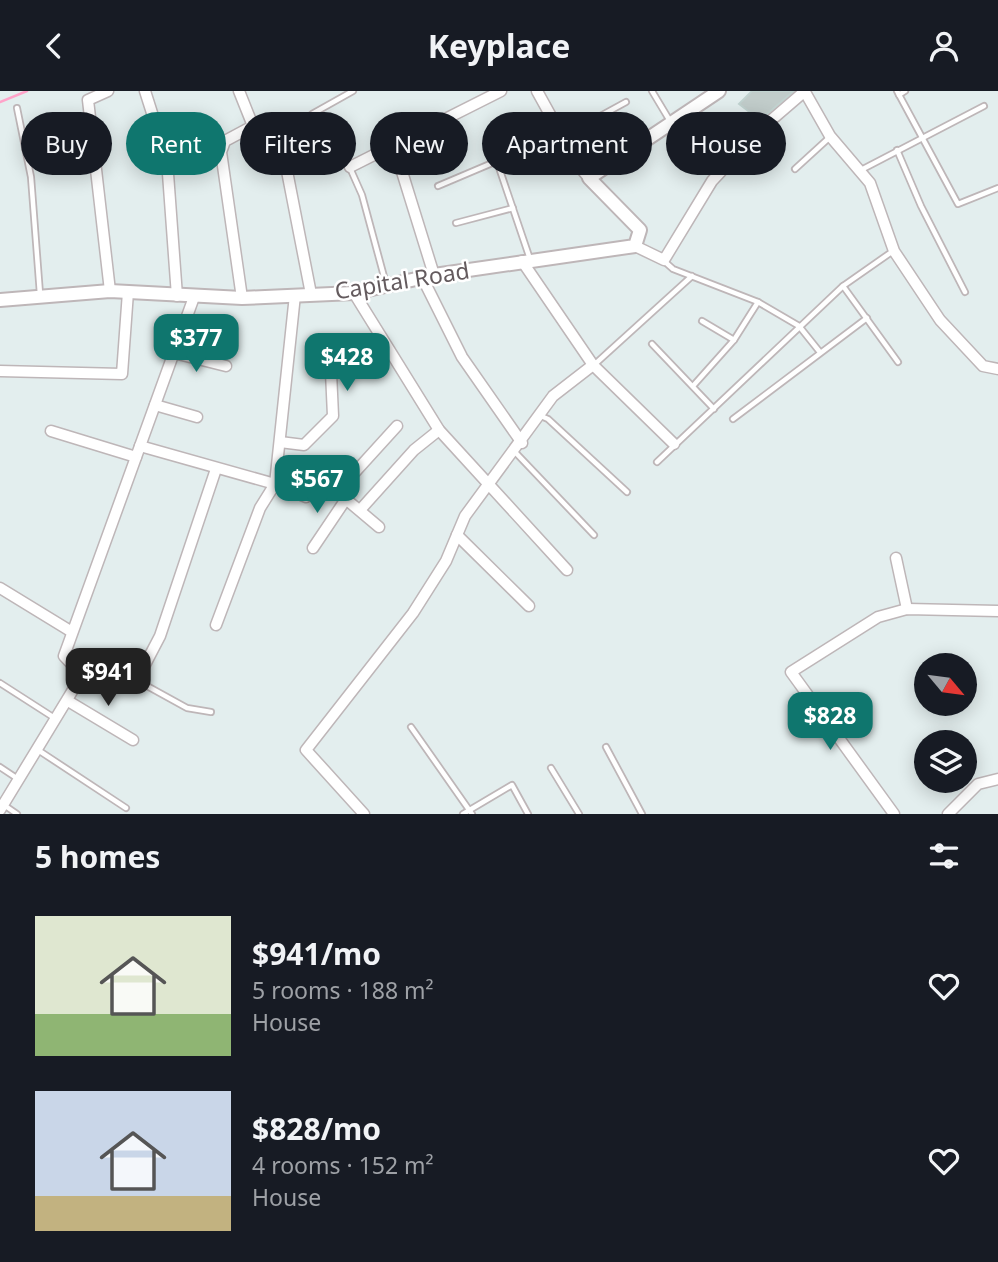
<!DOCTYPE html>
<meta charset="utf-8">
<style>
:root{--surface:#171b24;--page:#20242c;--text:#f1f3f6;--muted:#9ea1a6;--accent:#0f766e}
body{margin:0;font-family:"Noto Sans",sans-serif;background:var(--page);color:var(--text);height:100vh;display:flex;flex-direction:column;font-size:26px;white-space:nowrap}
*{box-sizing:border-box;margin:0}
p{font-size:23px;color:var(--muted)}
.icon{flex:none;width:38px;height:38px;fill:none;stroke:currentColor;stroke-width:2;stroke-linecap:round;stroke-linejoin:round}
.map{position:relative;height:723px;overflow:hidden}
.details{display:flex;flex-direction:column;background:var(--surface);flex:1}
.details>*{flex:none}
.top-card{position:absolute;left:21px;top:21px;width:957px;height:63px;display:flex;gap:14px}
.needle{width:46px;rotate:119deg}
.fabs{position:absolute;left:914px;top:562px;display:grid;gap:14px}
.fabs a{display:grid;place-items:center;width:63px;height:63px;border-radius:50%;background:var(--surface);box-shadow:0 4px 18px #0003;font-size:35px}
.price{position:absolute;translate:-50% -60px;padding:0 16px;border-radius:14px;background:var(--accent);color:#fff;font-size:23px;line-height:46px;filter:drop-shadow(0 2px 4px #0008)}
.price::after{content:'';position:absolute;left:50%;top:42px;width:21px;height:16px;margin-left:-10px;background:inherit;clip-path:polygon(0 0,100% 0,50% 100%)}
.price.active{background:#222;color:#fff}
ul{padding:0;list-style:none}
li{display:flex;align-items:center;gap:21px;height:175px;padding:0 35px}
li span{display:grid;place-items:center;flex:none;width:196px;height:140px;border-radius:0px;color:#555}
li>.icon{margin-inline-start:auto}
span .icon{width:84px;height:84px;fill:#fffc;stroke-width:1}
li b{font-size:30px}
h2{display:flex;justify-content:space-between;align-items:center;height:84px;padding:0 35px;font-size:30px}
.chip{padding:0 24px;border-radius:32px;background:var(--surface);box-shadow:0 4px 18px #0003;font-size:24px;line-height:63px}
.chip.active{background:var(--accent);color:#fff}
header{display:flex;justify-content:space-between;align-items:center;height:91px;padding:0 35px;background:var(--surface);font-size:32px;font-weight:700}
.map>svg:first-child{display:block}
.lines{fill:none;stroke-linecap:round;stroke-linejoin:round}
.stream{stroke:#ffa3c9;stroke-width:2.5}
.building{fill:#c1ccca;stroke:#c1d3d0;stroke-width:2}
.service-casing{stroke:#beb6b8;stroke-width:8}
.minor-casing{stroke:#beb6b8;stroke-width:13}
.tertiary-casing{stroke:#beb6b8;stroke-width:16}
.service{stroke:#fff;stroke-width:4.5}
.minor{stroke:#fff;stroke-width:10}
.tertiary{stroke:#fff;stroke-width:12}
.labels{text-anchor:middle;stroke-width:5;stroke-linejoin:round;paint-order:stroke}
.street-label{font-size:23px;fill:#645b5e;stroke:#fff}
</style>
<header><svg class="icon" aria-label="back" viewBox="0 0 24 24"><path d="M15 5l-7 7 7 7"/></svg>Keyplace<svg class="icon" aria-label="person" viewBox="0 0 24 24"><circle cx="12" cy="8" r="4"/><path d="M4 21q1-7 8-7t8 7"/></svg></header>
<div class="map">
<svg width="998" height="723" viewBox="0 0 998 723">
<rect width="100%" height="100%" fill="#e3eeee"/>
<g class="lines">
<path class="stream" d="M0 11 27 0"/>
</g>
<path class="building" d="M752 0H794L760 29 739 13Z"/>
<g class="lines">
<g class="service-casing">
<g id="service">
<path d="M652 0 670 30"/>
<path d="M897 0 958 113 998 97"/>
<path d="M899 4 905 0"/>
<path d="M17 17 31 86 40 203"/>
<path d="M562 46 626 11"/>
<path d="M490 50 530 168"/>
<path d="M283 51 316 30 312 23 353 0"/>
<path d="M897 59 921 115 965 201"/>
<path d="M350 77 362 104 386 193"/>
<path d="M795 78 830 46"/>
<path d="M861 79 984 15"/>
<path d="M438 95 497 70"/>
<path d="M456 132 513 117"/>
<path d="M664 170 673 178 758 211 799 235 819 260"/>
<path d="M843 195 898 271"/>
<path d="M702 230 734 249"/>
<path d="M652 253 714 318"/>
<path d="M594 274 692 185"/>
<path d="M693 295 734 249 758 211"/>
<path d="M541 325 548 328 627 401"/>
<path d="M733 328 867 227"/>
<path d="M515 361 594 444"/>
<path d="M657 371 843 195 893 160"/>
<path d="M138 590 187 617 211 621"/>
<path d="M0 592 56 628"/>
<path d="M411 636 472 723"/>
<path d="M606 656 642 723"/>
<path d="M38 659 126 717"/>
<path d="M0 676 18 688"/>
<path d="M551 677 579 723"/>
<path d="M4 714 17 723"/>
<path d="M463 723 512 694 528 723"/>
</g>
</g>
<g class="minor-casing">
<g id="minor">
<path d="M108 0 88 9 110 200"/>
<path d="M145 0 167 69 177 205"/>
<path d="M239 0 253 35 225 50 221 61 242 207"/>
<path d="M537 0 578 74 589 87"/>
<path d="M805 1 830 45 870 92 894 160 940 229 983 275 998 278"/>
<path d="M394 55 434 184"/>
<path d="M350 76 501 0"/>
<path d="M287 80 311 203"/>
<path d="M635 155 664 169 712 90 762 37 805 0"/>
<path d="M522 170 593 274 674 353"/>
<path d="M422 186 462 266 522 352"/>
<path d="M354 202 439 339 567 479"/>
<path d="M174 262 226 275"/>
<path d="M0 280 122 283 128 201"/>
<path d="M155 314 197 326"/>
<path d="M51 340 136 366"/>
<path d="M280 351 304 354 333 325 331 281"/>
<path d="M140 355 275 393 306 406 322 388 379 436"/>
<path d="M337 401 397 335"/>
<path d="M360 419 414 359 439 339"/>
<path d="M457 444 529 515"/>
<path d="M313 457 346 408"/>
<path d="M896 467 907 518"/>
<path d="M0 497 72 541"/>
<path d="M216 534 260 417 275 393 295 204"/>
<path d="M137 589 160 545 216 378"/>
<path d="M68 610 133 649"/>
<path d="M0 719 82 584 64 565 194 206"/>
<path d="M364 723 306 659 413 522 446 470 465 425 553 305 593 274"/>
<path d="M894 723 791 581 878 526 907 518 998 520"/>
<path d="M948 723 978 693 998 688"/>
</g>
</g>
<g class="tertiary-casing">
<path id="tertiary" d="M0 209 110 200 242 207 354 202 434 184 635 155 640 139 589 87 719 0"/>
</g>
<use href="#service" class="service"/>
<use href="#minor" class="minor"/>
<use href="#tertiary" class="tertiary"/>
</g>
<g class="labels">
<g class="street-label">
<text transform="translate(402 190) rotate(-9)" y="8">Capital Road</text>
</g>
</g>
</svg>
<div class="fabs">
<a><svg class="needle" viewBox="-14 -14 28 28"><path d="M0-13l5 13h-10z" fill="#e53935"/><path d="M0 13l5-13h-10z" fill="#9ea1a6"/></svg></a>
<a><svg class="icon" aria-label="layers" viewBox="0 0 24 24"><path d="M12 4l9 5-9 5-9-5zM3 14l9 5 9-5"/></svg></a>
</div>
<b class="price" style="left:196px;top:283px">$377</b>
<b class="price" style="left:347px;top:302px">$428</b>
<b class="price" style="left:317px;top:424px">$567</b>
<b class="price active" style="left:108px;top:617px">$941</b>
<b class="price" style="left:830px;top:661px">$828</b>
<div class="top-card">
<a class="chip">Buy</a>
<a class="chip active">Rent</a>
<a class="chip">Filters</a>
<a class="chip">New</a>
<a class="chip">Apartment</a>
<a class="chip">House</a>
</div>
</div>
<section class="details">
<h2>5 homes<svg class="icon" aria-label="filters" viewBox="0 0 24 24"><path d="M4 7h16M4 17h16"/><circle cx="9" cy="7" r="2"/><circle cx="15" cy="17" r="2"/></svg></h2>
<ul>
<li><span style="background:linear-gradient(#dfe7d0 70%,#8fb573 0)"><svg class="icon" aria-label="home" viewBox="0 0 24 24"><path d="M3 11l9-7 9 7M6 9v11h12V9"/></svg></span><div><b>$941/mo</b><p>5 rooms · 188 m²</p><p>House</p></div><svg class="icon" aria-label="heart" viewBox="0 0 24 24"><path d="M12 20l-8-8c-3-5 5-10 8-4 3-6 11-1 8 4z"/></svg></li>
<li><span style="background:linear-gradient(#c9d6e8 75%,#c2b280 0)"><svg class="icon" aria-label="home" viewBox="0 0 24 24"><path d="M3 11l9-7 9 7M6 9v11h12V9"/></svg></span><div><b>$828/mo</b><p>4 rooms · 152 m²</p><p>House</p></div><svg class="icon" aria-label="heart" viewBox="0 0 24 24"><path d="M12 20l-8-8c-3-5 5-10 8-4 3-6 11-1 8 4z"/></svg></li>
</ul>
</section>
